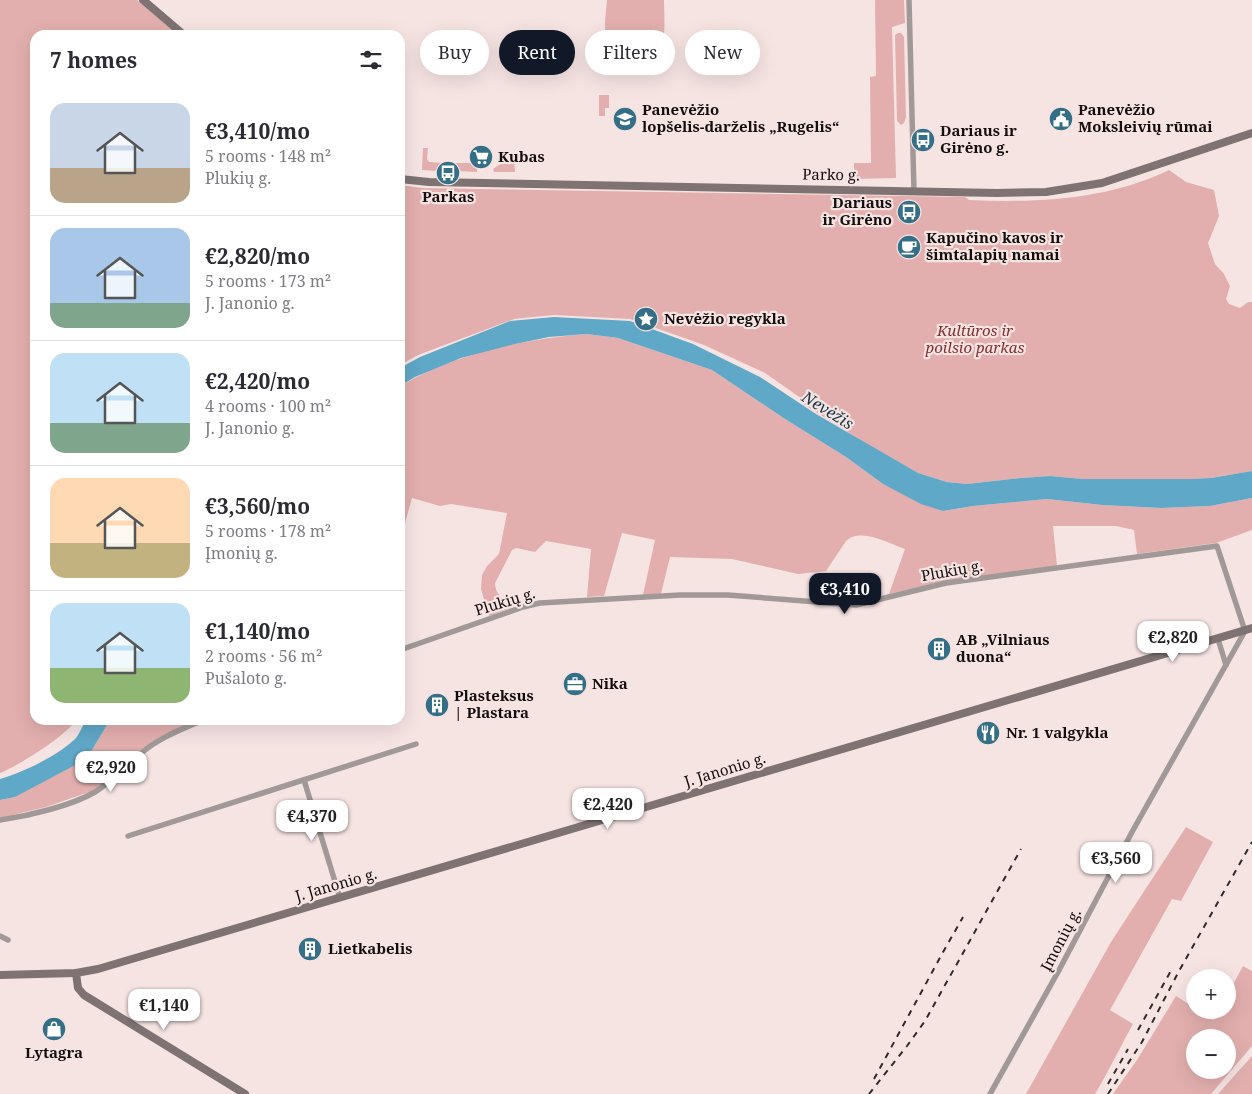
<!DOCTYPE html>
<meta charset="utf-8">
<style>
:root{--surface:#fff;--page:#f2f2f3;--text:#2b2b33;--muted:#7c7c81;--line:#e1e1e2;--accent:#111827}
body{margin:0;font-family:"Noto Serif",serif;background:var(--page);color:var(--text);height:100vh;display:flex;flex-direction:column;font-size:19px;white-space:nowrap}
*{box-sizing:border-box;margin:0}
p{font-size:16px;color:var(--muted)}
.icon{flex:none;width:28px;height:28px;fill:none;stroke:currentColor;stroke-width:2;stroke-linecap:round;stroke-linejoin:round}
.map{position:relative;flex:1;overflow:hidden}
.side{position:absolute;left:30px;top:30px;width:375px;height:695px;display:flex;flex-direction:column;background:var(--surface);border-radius:15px;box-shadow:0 5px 20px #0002}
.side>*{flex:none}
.top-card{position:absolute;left:420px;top:30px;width:475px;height:45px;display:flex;gap:10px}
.controls{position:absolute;left:1186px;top:969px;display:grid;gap:10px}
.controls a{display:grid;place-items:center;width:50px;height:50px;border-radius:50%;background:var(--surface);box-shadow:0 5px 20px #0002;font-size:25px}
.price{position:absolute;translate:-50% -42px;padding:0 11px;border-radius:10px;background:#fff;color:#222;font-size:16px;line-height:32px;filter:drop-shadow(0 1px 2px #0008)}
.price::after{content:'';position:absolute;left:50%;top:30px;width:15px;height:11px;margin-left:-8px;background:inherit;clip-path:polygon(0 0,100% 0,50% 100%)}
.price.selected{background:var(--accent);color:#fff}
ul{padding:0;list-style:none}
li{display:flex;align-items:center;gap:15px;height:125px;padding:0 20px}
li+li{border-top:1px solid var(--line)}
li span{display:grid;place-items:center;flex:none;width:140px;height:100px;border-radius:15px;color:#555}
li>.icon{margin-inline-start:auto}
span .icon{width:60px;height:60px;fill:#fffc;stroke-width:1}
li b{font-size:21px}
h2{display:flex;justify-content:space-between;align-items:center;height:60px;padding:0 20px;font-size:21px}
.tag{padding:0 18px;border-radius:22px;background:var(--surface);box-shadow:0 5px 20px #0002;font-size:18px;line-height:45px}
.tag.selected{background:var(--accent);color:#fff}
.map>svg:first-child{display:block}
.green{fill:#e2afae;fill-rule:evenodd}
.water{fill:#60a8c7}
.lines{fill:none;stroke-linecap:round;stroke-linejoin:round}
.street{stroke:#a19998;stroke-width:5.5}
.secondary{stroke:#7e7372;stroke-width:8}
.rail{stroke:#312929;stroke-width:2;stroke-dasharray:6 6;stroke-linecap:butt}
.labels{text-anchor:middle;stroke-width:4.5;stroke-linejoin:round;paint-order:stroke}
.poi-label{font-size:15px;font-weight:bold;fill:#130d0d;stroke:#f6e4e3;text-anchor:start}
.street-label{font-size:15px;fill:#130d0d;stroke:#f6e4e3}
.park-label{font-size:15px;font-style:italic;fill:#832f34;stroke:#f6e4e3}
.water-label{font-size:16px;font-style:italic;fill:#163745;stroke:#f6e4e3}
</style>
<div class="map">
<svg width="1252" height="1094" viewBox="0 0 1252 1094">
<rect width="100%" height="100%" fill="#f6e4e3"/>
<g class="green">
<path d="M0 0H137L178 35H35V720H76C66 736 18 766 0 773Z"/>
<path d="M607 0H664C664 11 666 34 662 43 651 65 616 70 607 43 603 31 606 13 607 0Z"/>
<path d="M875 0H904L905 23 892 27 896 178 854 179V163H871L870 77 876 76Z"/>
<path d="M898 33H901L904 37 906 117 904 123 901 125 897 121 895 35Z"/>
<path d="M599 95H609V108H605V116H599Z"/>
<path d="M423 148H428L427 159 429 162 444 163V166L436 171 422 170Z"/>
<path d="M508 159H514L515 172H494L493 169Z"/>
<path d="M450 163H471L473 167 477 169V172L456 171Z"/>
<path d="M1169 170 1186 182 1214 190 1219 216 1208 243 1215 264 1224 274 1230 286 1226 299 1229 304 1240 308 1248 302H1252V471L1211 478 1190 479H1083L1050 476 1021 478 967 484 947 482 918 473 878 451 803 404 805 401 765 373 704 345 630 319 554 315 514 319 418 355 400 365V185L422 188 965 197 969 200C1037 203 1107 200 1169 170Z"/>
<path d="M587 334 618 338 712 370 785 419 846 457 883 484 943 511 973 506 1047 499 1102 505 1161 508 1210 506 1252 498V530L1216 543 1137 554 1134 530 1116 526H1053L1057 566 931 584 889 594 905 549C889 543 860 527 846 541L826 571 798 574 732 559 670 557 661 594 643 595 655 540 622 533 604 596 587 597 591 549 546 541 535 552 516 548 512 550 495 583C495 595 505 600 513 607L489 616 481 589 482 575 487 566 499 554 507 513 451 504 440 506 412 498 403 530H400V386C456 353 523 339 587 334Z"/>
<path d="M110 720H197L163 736 110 779 92 791 46 807 0 818V800L15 797 92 750Z"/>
<path d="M1186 827 1213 842 1181 901 1172 899 1110 1010 1133 1024C1120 1047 1109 1071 1095 1094H1026L1111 942Z"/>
<path d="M1243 966 1252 971V1046L1211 1094H1113L1137 1060 1176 996 1195 1008V1010H1198L1213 1020 1219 1010H1228V994ZM1195 1038H1228V1070H1195Z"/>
<path d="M1252 1056V1094H1218Z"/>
</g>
<g class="water">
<path d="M554 317 630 321 693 344 760 377 816 414 918 473 947 482 967 484 1021 478 1050 476 1083 479H1190L1211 478 1252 471V498L1210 506 1161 508 1102 505 1047 499 973 506 943 511 921 504 883 484 846 457 785 419 712 370 618 338 587 334 549 337 515 344 461 358 415 377 400 386V368L420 357 510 321Z"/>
<path d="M86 720H110L92 750 77 764 15 797 0 800V779C24 772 55 757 74 740 79 736 82 726 86 720Z"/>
</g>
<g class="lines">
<g class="street">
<path d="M909 0 914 191"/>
<path d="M1218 639 1226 665"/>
<path d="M400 650 523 607 540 603 680 595H728L856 605 946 583 1217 546 1245 631 1132 832 1058 972 990 1094"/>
<path d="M304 780 340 898"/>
<path d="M0 820C28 816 71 806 95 792 112 782 124 767 139 755 158 738 180 730 203 720"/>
<path d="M128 836 416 744"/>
<path d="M0 936 8 940"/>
</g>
<g class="secondary">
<path d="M143 0 184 35"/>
<path d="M400 179 429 182 997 193 1046 192 1102 183 1252 133"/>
<path d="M76 973 78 988 84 995 245 1094"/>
<path d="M0 975 76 973 98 969 1252 628"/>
</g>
<g class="rail">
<path d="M1138 1030 1172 969"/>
<path d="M874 1079 942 954 963 917"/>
<path d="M1108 1084 1128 1049"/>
<path d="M869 1094 907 1046 925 1021 1021 849"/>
<path d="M1108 1094 1142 1042 1179 971 1252 842"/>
</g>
</g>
<defs>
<g id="school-disc" transform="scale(1.25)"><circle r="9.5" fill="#356f87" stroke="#f6e4e3"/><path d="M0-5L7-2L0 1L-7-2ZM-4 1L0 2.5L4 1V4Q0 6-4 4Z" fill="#fff"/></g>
<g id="civic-disc" transform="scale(1.25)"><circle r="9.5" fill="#356f87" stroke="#f6e4e3"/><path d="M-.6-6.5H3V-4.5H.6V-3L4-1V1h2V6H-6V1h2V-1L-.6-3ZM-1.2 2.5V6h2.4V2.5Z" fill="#fff"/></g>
<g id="bus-disc" transform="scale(1.25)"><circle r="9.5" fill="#356f87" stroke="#f6e4e3"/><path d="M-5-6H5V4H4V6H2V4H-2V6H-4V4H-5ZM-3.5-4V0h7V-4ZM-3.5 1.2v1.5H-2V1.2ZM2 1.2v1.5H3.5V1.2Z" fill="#fff"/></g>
<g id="supermarket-disc" transform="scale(1.25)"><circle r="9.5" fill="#356f87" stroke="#f6e4e3"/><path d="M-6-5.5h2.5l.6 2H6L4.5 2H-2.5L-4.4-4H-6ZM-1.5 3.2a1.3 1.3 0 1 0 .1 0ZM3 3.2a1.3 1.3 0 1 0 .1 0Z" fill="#fff"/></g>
<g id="cafe-disc" transform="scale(1.25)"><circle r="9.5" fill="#356f87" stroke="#f6e4e3"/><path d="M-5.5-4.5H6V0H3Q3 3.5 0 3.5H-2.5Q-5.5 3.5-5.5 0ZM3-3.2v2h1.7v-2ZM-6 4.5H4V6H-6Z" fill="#fff"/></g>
<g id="sight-disc" transform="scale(1.25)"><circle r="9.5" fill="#356f87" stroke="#f6e4e3"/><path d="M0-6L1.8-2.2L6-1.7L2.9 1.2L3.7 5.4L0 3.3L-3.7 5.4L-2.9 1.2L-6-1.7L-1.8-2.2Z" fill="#fff"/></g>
<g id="building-disc" transform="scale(1.25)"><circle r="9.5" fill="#356f87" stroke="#f6e4e3"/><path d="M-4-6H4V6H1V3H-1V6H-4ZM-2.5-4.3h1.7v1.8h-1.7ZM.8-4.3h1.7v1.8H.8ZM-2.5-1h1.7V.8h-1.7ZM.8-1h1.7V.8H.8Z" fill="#fff"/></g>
<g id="office-disc" transform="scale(1.25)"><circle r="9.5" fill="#356f87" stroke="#f6e4e3"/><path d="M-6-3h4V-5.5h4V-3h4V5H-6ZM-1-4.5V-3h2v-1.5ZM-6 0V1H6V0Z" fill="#fff"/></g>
<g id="restaurant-disc" transform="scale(1.25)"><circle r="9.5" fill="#356f87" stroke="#f6e4e3"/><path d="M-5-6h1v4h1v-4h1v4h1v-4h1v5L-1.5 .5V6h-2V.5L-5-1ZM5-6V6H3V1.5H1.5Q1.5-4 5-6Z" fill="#fff"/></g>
<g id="shop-disc" transform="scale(1.25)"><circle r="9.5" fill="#356f87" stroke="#f6e4e3"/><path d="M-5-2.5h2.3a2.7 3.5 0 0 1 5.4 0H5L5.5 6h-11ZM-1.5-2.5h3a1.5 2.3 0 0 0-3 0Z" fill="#fff"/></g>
</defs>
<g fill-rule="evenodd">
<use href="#school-disc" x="625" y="119"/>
<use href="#civic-disc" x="1061" y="119"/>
<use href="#bus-disc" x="923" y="140"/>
<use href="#supermarket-disc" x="481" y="157"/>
<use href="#bus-disc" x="448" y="173"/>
<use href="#bus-disc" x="909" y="212"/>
<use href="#cafe-disc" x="909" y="247"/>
<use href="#sight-disc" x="646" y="319"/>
<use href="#building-disc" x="939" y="649"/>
<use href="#office-disc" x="575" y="684"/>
<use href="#building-disc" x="437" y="705"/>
<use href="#restaurant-disc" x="988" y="733"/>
<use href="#building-disc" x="310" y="949"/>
<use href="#shop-disc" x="54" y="1029"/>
</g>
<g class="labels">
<g class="poi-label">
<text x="642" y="115">Panevėžio<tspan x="642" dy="17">lopšelis-darželis „Rugelis“</tspan></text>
<text x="1078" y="115">Panevėžio<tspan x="1078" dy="17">Moksleivių rūmai</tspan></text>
<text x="940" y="136">Dariaus ir<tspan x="940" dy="17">Girėno g.</tspan></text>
<text x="498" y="162">Kubas</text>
<text x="448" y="202" text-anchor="middle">Parkas</text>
<text x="892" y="208" text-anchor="end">Dariaus<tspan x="892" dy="17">ir Girėno</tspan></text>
<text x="926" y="243">Kapučino kavos ir<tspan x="926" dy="17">šimtalapių namai</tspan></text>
<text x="664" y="324">Nevėžio regykla</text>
<text x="956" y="645">AB „Vilniaus<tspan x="956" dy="17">duona“</tspan></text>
<text x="592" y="689">Nika</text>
<text x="454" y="701">Plasteksus<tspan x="454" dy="17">| Plastara</tspan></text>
<text x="1006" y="738">Nr. 1 valgykla</text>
<text x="328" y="954">Lietkabelis</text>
<text x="54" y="1058" text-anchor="middle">Lytagra</text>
</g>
<g class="street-label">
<text transform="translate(831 175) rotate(1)" y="5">Parko g.</text>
<text transform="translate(952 571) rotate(-10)" y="5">Plukių g.</text>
<text transform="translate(505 602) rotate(-17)" y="5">Plukių g.</text>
<text transform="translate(725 770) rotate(-17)" y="5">J. Janonio g.</text>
<text transform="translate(336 885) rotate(-16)" y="5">J. Janonio g.</text>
<text transform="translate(1061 940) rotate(-62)" y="5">Įmonių g.</text>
</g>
<g class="park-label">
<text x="975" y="336">Kultūros ir<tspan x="975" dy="17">poilsio parkas</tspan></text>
</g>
<g class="water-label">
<text transform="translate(828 410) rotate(32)" y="6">Nevėžis</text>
</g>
</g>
</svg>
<div class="controls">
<a>+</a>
<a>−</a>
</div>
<b class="price selected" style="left:845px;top:615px">€3,410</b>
<b class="price" style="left:1173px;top:663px">€2,820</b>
<b class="price" style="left:111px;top:793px">€2,920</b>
<b class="price" style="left:608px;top:830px">€2,420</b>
<b class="price" style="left:312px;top:842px">€4,370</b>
<b class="price" style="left:1116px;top:884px">€3,560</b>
<b class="price" style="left:164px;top:1031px">€1,140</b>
<div class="top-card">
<a class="tag">Buy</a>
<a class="tag selected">Rent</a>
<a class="tag">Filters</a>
<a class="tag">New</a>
</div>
<section class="side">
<h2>7 homes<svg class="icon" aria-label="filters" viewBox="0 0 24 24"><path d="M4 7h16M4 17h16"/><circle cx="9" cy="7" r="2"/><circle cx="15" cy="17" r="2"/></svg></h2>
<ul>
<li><span style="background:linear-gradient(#c9d6e8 65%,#b9a48a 0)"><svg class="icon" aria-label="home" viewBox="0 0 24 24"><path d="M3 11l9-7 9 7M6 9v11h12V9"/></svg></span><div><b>€3,410/mo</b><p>5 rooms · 148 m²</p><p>Plukių g.</p></div></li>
<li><span style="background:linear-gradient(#a9c7e8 75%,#7fa58c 0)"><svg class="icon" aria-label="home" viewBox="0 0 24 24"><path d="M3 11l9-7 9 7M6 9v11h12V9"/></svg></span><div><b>€2,820/mo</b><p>5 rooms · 173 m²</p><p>J. Janonio g.</p></div></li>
<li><span style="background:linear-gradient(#bfe0f5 70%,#7fa58c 0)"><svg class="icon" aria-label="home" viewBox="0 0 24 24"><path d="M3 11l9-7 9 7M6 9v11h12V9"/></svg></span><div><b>€2,420/mo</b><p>4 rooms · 100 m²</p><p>J. Janonio g.</p></div></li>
<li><span style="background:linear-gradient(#ffd9b3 65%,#c2b280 0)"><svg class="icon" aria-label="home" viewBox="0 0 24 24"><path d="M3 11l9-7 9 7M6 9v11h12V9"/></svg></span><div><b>€3,560/mo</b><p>5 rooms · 178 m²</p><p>Įmonių g.</p></div></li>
<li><span style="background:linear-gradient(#bfe0f5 65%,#8fb573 0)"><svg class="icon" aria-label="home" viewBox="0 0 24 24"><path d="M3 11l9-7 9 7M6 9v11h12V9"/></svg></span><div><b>€1,140/mo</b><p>2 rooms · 56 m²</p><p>Pušaloto g.</p></div></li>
</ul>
</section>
</div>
